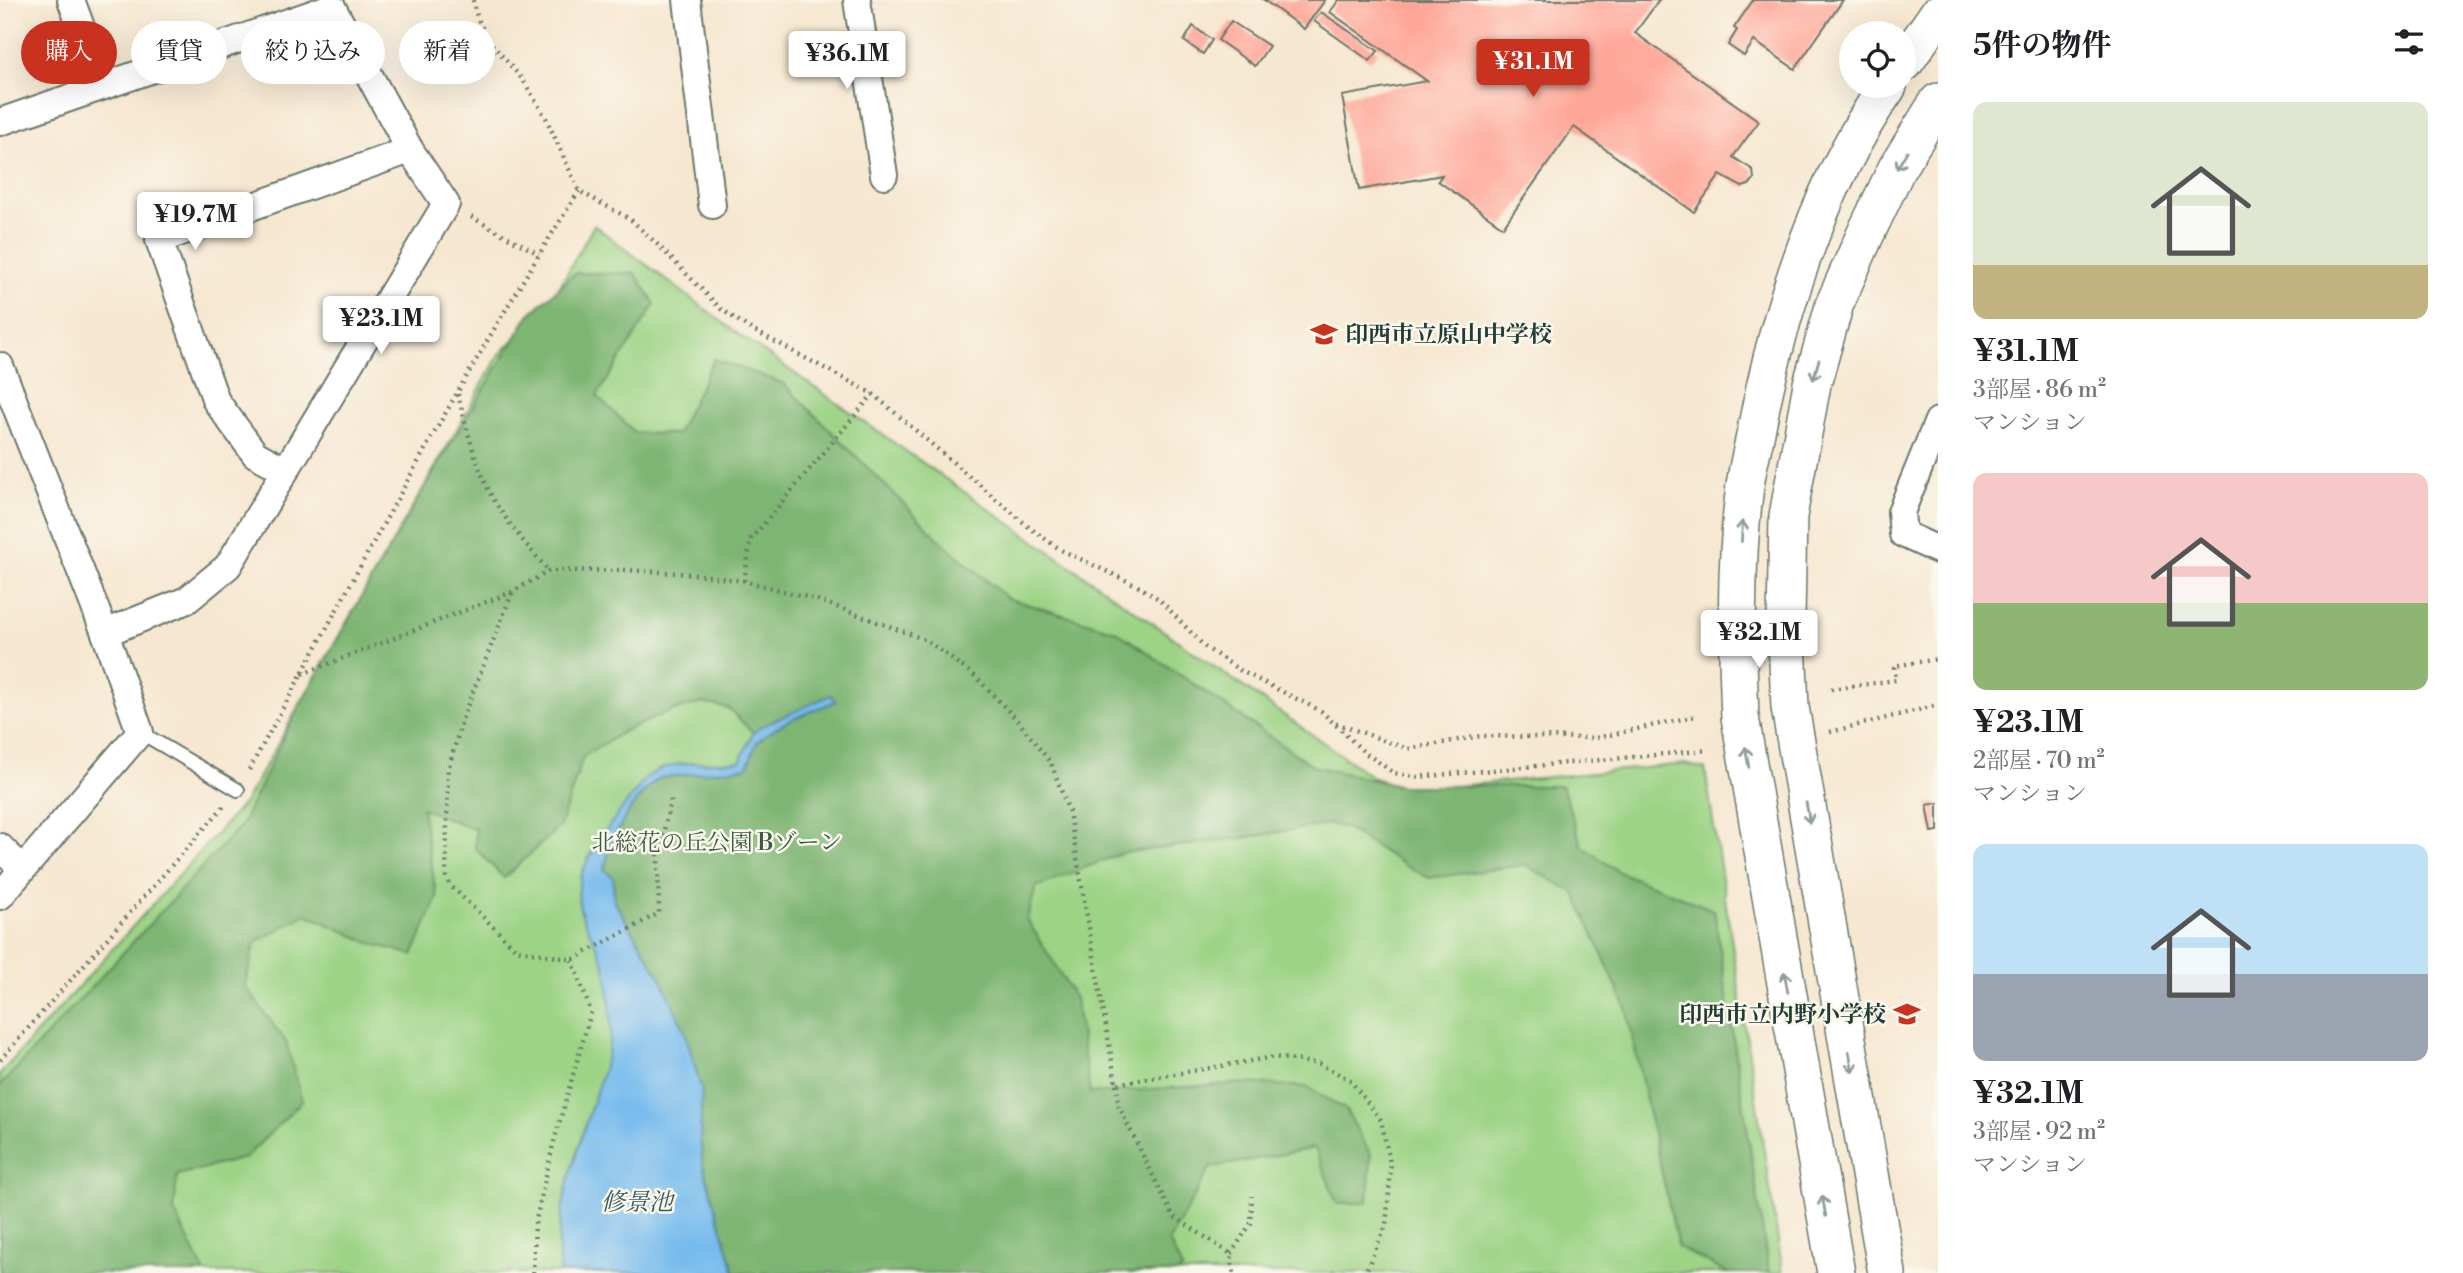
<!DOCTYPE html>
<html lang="ja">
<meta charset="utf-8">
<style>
:root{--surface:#fff;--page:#f2f2f2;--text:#202124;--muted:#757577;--accent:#c8321e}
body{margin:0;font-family:"Libre Bodoni","Noto Serif JP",serif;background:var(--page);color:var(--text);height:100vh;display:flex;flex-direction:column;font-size:26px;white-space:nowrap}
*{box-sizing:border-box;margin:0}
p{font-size:23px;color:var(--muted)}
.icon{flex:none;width:38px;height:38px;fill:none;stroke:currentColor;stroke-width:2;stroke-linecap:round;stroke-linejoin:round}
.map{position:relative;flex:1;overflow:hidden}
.drawer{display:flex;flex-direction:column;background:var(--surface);width:525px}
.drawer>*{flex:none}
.top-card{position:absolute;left:21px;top:21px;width:665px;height:63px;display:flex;gap:14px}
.tools{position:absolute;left:1839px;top:21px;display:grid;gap:14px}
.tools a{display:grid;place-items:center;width:77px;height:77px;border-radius:50%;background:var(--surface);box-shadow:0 7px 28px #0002;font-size:35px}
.price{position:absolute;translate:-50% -60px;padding:0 16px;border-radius:7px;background:#fff;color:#222;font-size:23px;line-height:46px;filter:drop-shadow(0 2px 4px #0008)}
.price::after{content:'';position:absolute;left:50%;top:42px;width:21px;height:16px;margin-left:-10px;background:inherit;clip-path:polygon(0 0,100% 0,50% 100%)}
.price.current{background:var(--accent);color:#fff}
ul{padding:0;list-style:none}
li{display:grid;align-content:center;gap:14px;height:371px;padding:0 35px}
li span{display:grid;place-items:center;height:217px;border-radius:14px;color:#555}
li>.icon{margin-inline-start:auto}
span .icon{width:126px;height:126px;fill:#fffc;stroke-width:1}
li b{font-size:30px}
h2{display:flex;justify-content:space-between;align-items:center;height:84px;padding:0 35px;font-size:30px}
.tag{padding:0 24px;border-radius:32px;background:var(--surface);box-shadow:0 7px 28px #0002;font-size:24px;line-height:63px}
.tag.current{background:var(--accent);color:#fff}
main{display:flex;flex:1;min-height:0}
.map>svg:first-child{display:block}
.green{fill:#9cd385;stroke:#5e885c;stroke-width:2}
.forest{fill:#7db572;stroke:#4e7953;stroke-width:2}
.water{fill:#77bbed;stroke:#4b7c90;stroke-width:2}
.building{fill:#fea799}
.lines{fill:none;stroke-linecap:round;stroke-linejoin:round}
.lane-casing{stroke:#6a786b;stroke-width:16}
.street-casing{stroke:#6a786b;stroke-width:30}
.secondary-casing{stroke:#6a786b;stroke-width:40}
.path{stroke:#6a786b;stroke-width:4.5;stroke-dasharray:2 5;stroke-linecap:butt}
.lane{stroke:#fff;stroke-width:12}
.street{stroke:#fff;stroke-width:26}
.secondary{stroke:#fff;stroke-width:37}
.oneway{stroke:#8f9e9a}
.labels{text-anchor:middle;stroke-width:5;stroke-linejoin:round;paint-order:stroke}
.poi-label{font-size:23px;font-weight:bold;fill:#1f3d34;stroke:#fbf7ec;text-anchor:start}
.park-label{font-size:23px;fill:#385b44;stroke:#fbf7ec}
.water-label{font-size:24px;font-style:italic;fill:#355c62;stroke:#fbf7ec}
</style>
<main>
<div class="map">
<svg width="1938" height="1273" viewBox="0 0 1938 1273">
<rect width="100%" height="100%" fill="#fbf7ec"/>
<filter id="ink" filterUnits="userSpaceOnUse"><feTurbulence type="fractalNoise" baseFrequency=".0143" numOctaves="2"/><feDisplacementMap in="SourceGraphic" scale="14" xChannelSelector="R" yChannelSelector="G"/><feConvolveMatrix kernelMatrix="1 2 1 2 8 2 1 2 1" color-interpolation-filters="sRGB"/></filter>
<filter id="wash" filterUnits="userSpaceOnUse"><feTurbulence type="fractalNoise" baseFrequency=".00686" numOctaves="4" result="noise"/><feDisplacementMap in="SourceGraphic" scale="28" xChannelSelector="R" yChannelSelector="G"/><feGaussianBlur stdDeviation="1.57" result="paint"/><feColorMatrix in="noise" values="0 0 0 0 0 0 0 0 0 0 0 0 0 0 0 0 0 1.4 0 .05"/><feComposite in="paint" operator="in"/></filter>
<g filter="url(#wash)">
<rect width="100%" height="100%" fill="#f6e7d0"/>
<path class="green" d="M594 225 734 331 1374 778 1414 790 1685 764 1705 769 1783 1273H0V1074L244 803 499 355 552 300Z"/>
<path class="forest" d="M575 273H635L655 304 597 396 635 433 677 434 714 359 783 383 944 544 1007 598 1116 631 1313 766 1400 786H1562L1582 846 1619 872 1714 910 1769 1273H1727L1678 1247 1626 1008 1575 893 1525 865 1429 878 1409 868 1346 828 1329 824 1242 838 1122 853 1036 887 1027 919 1075 998 1090 1093 1247 1083 1308 1087 1346 1110 1371 1155 1368 1202 1337 1204 1315 1148 1210 1168 1169 1241 1182 1269 1178 1273H735L703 1166 700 1139 702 1091 684 1029 644 949 614 901 613 877 604 870C612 835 631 801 659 778L747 767C752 759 752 748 757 742 770 724 815 710 836 701L762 726 753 733 728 708 703 703 671 711 626 730 583 757 560 826 504 878 475 848 476 830 422 808 437 898 413 955 370 943 306 914 255 943 245 986 286 1042 302 1101 245 1158 177 1175 174 1211 205 1273H0V1086L242 824 296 711 414 505 529 315Z"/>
<path class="water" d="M831 695 836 701 788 721 767 734 757 742 747 767 659 778C631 800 612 835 604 870L613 877 614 901 661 978 684 1029 702 1091 700 1139 703 1166 735 1273H560C552 1211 578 1151 596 1092 603 1071 611 1047 611 1025 611 1011 608 974 603 961 592 928 571 915 581 877 589 847 626 805 645 779 669 757 709 764 740 761L753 733 762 726Z"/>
<g id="blocks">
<g class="building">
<path d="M1264 0H1325L1304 29Z"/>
<path d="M1339 0H1659L1635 33 1759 121 1733 157 1753 170 1754 179 1749 185 1742 187 1720 175 1694 212 1574 127 1503 227 1438 181 1442 175 1359 190 1342 96 1427 81 1330 12Z"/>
<path d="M1753 0H1843L1795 69 1754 41 1744 56 1728 45 1737 30 1734 28Z"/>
<path d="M1321 12 1378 51 1370 61 1314 21Z"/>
<path d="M1231 21 1269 46 1255 66 1218 40Z"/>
<path d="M1193 26 1212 40 1203 54 1184 41Z"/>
<path d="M1938 803V831L1932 832 1927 805Z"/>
</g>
</g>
</g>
<g filter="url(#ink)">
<use href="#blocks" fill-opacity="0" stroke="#6a786b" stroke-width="2"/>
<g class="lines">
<g class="lane-casing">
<path id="lane" d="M140 732 238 790"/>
</g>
<g class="street-casing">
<g id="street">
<path d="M71 0 103 86"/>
<path d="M687 0 712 205"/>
<path d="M857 0 884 175"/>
<path d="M0 122 332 7 410 150 446 204 228 566 187 600 105 633"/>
<path d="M0 366 105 633 140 732 0 896"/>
<path d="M1938 421 1901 512 1903 534 1938 550"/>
<path d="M285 470 255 454 216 401 159 240 410 150"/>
<path d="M0 847 22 869"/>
</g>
</g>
<g class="secondary-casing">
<g id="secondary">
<path d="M1904 63 1938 14"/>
<path d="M1836 1273 1740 717C1737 643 1735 567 1744 494 1746 473 1752 452 1756 431 1779 311 1818 187 1888 86"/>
<path d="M1887 1273 1790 707 1786 619 1788 516 1812 384 1835 303 1866 233 1897 168 1938 102"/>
</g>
</g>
<g class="path">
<path d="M473 0 477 17 488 40 523 80 546 118 579 191 630 219 657 244 721 309 749 328 873 394 1030 528 1061 550 1136 585 1159 599 1205 647 1241 671 1321 711 1364 752 1394 773 1417 777 1709 750"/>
<path d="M471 217 539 254"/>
<path d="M458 394C466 427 475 462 490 493 505 521 528 547 549 571"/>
<path d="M744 581 751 539 873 394"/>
<path d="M512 593 463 717 448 770 446 876 450 885 516 949 572 960 659 913 658 855 672 796"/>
<path d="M302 674 512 592 549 571 626 570 693 574 744 581 815 599 926 640 976 677 1018 721 1051 763 1069 812 1116 1084 1274 1057 1320 1064 1350 1080 1381 1120 1391 1168 1386 1226 1365 1273"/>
<path d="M1831 689 1896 680 1894 666 1938 659"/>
<path d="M1336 723 1408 749 1481 736 1596 738 1696 716"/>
<path d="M1830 732 1938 705"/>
<path d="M249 770C356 576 459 378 579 191"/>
<path d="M0 1060 224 806"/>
<path d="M1116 1084 1119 1107 1173 1216 1231 1254 1234 1273"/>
<path d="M1231 1254 1251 1223 1252 1196"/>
<path d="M533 1273 535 1224 553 1145 591 1012 572 960"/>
</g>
<use href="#lane" class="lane"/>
<use href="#street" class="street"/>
<use href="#secondary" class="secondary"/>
</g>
<defs><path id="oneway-shaft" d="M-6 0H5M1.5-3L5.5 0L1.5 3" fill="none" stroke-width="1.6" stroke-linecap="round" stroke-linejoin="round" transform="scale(1.75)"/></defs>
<g class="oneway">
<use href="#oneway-shaft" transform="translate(1902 160) rotate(120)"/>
<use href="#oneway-shaft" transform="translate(1816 370) rotate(106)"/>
<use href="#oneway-shaft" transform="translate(1742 531) rotate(-87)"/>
<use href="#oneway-shaft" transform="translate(1747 757) rotate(-100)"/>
<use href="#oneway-shaft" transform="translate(1808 813) rotate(80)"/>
<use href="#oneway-shaft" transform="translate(1786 982) rotate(-100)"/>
<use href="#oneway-shaft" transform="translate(1851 1062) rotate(80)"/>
<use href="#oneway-shaft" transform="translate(1824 1206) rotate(-100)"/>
</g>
</g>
<defs>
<g id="school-bare" transform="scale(2.1)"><path d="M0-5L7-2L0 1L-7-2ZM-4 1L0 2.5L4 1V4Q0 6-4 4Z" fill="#c8321e" stroke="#fbf7ec" stroke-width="2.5" paint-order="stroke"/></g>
</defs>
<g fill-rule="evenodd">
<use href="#school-bare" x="1324" y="334"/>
<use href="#school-bare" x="1907" y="1014"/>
</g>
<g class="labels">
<g class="poi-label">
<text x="1345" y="342">印西市立原山中学校</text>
<text x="1886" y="1022" text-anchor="end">印西市立内野小学校</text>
</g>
<g class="park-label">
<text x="717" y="850">北総花の丘公園 Bゾーン</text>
</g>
<g class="water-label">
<text x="637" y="1210">修景池</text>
</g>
</g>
</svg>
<div class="tools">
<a><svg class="icon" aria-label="locate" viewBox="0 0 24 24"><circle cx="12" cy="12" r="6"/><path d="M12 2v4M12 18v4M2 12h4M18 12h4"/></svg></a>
</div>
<b class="price" style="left:847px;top:91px">¥36.1M</b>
<b class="price current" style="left:1533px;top:99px">¥31.1M</b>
<b class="price" style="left:195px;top:252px">¥19.7M</b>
<b class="price" style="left:381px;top:356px">¥23.1M</b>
<b class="price" style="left:1759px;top:670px">¥32.1M</b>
<div class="top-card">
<a class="tag current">購入</a>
<a class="tag">賃貸</a>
<a class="tag">絞り込み</a>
<a class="tag">新着</a>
</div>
</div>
<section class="drawer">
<h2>5件の物件<svg class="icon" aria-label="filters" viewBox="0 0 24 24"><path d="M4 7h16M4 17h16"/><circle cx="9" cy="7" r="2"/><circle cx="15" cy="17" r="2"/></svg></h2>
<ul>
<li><span style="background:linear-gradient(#dfe7d0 75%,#c2b280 0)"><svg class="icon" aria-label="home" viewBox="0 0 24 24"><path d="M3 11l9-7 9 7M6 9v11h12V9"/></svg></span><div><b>¥31.1M</b><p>3部屋 · 86 m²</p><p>マンション</p></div></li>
<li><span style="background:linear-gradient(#f6c9c9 60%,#8fb573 0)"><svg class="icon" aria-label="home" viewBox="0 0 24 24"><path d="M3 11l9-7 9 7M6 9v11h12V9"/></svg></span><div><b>¥23.1M</b><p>2部屋 · 70 m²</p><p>マンション</p></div></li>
<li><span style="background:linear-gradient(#bfe0f5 60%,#9aa5b1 0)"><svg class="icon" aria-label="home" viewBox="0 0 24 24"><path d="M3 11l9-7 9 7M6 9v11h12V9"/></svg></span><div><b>¥32.1M</b><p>3部屋 · 92 m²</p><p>マンション</p></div></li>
</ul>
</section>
</main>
